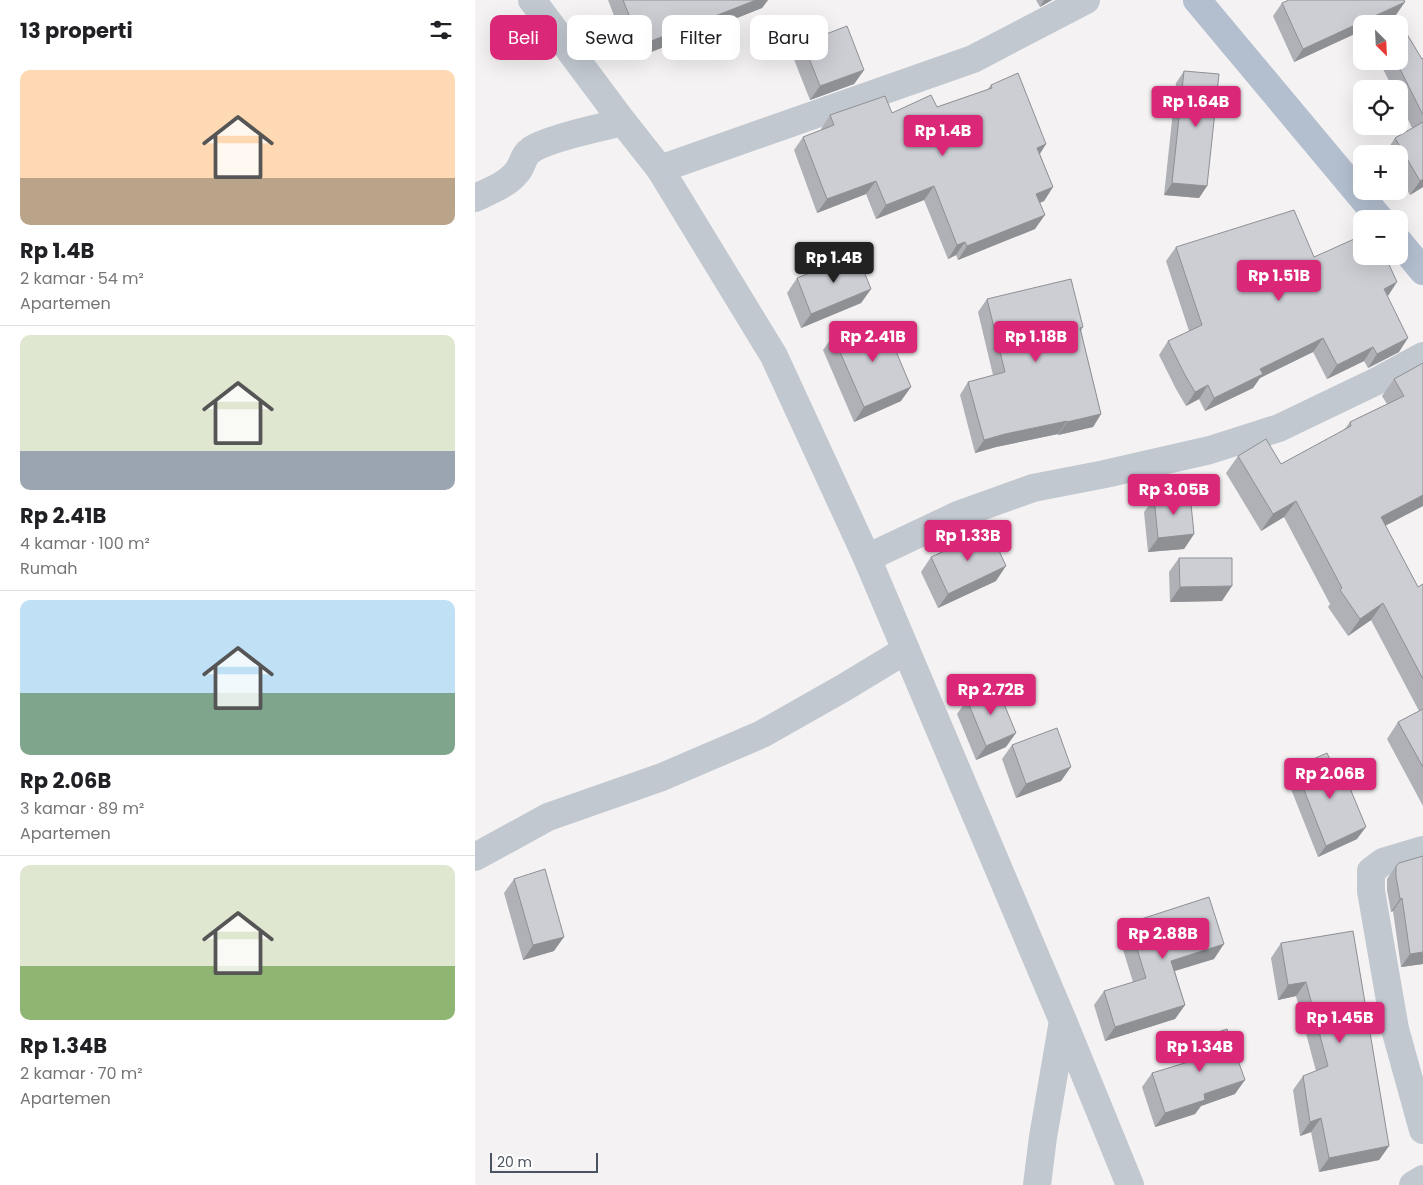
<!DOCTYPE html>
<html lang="id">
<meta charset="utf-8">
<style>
:root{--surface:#fff;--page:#f2f2f2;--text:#202124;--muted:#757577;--line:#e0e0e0;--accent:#db2777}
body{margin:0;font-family:Poppins,sans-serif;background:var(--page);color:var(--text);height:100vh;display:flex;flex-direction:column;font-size:19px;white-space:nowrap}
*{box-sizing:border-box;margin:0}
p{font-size:16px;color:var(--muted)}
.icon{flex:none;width:28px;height:28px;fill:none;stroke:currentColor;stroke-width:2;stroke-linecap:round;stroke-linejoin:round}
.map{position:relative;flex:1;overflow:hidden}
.panel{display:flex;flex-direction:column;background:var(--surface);width:475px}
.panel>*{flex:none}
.top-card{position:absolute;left:15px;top:15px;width:475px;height:45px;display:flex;gap:10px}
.needle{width:32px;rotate:156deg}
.buttons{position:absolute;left:878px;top:15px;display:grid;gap:10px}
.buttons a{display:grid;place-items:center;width:55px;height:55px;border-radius:10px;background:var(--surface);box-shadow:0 5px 20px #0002;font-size:25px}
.scale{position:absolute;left:15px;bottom:12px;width:108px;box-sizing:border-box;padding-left:5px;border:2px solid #4a535f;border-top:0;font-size:14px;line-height:18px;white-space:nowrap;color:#4a535f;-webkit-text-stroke:4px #fff;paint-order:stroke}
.price{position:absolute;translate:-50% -42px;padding:0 11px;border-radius:5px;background:var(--accent);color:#fff;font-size:16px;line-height:32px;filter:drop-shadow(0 1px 2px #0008)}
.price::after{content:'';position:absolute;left:50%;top:30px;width:15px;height:11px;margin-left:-8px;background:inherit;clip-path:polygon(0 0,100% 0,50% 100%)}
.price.current{background:#222;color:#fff}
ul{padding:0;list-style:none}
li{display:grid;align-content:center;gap:10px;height:265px;padding:0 20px}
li+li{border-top:1px solid var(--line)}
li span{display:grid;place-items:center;height:155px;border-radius:10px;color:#555}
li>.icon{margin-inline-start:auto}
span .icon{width:90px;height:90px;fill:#fffc;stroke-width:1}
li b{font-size:21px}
h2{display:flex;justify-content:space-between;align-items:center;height:60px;padding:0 20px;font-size:21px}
.pill{padding:0 18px;border-radius:10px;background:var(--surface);box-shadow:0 5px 20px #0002;font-size:18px;line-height:45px}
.pill.current{background:var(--accent);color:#fff}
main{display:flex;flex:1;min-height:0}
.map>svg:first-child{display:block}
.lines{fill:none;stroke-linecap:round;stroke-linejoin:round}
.minor{stroke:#c1c8d0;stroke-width:28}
.major{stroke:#b3becf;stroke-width:28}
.wall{fill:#afb1b6}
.shaded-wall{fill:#8f9094}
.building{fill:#ccced4;stroke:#8f9094}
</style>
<main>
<section class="panel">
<h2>13 properti<svg class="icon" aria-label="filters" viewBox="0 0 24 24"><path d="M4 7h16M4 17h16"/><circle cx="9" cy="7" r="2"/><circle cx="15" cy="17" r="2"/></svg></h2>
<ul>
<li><span style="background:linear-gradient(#ffd9b3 70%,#b9a48a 0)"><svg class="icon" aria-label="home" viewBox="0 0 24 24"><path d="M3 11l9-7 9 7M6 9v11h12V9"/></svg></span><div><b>Rp 1.4B</b><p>2 kamar · 54 m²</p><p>Apartemen</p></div></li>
<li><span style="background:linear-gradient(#dfe7d0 75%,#9aa5b1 0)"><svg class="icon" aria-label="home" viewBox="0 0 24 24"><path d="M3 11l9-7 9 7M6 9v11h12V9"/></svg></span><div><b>Rp 2.41B</b><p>4 kamar · 100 m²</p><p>Rumah</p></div></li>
<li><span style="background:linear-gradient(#bfe0f5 60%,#7fa58c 0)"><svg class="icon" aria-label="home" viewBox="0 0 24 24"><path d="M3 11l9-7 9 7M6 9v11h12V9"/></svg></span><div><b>Rp 2.06B</b><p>3 kamar · 89 m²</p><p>Apartemen</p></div></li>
<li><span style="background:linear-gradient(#dfe7d0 65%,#8fb573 0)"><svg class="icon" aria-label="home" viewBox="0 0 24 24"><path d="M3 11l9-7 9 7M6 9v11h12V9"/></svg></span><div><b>Rp 1.34B</b><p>2 kamar · 70 m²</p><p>Apartemen</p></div></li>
</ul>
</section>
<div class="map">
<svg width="948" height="1185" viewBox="0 0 948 1185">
<rect width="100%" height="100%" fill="#f4f2f2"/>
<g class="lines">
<g class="minor">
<path d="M57 0 148 122 185 169 299 356 392 558 588 1021 655 1185"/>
<path d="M185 169 498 59 611 0"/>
<path d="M0 198C14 191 32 185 42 172 48 165 48 155 56 150 61 146 68 144 73 142 97 133 123 128 148 122"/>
<path d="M392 558 483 515 558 488 630 474 735 450 804 428 904 380 948 356"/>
<path d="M948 850 908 862 896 871V891L920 1029 948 1130"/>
<path d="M0 857 73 817 187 777 287 734 370 687 431 650"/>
<path d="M562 1185 568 1137 588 1021"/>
<path d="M938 1185 948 1179"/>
</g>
<g class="major">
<path d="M722 0 905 219"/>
<path d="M924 242 948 271"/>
</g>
</g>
<g class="wall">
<path d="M133 0H293L287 8 156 60Z"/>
<path d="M561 0H577L565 7Z"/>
<path d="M807 3 921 15 819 62 798 16Z"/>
<path d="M328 43 389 70 379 84 335 100 318 57Z"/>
<path d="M948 58V187L935 195 924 176V154H911L910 153 920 138 937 128 924 101V89H918L904 61H924Z"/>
<path d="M709 71 732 186 724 198 689 195 701 83Z"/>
<path d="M516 85 571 144 565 154 578 187 569 201 565 203 560 229 483 260 481 255 473 259 449 200 401 219 391 194 342 213 319 150 328 137 346 130V129L355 115 417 113 462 107 512 90Z"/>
<path d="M701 247 839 257 912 296 924 352 893 368 889 361 852 379 838 352 785 378 778 388 730 411 724 399 711 406 701 389 684 355 693 341 714 331 691 261Z"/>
<path d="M322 278 396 289 386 303 326 328 312 293Z"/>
<path d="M512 299 608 327 606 331 626 414 618 427 583 435V434L521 447 500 453 485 395 493 382 518 375 503 312Z"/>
<path d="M358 336 426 401 379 422 348 350Z"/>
<path d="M948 363V506L910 526 943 587 948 584V806L912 739 923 722 944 711 896 620 873 636 853 607 855 604 809 517 786 531 751 473 763 456 806 464 869 430 875 422 912 404 907 396 919 379Z"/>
<path d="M679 498 719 534 709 549 673 552 669 512Z"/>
<path d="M456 557 521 581 463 608 446 572Z"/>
<path d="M704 558 747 601 695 602 694 572Z"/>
<path d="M492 700 531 747 501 760 482 714Z"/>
<path d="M537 745 586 781 541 798 527 759Z"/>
<path d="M820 767 882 839 843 857 812 779Z"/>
<path d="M921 866 948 964 926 967 918 911 916 912 912 890V879Z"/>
<path d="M39 879 79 951 48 960 29 893Z"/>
<path d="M654 923 739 959 700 971 710 1005 700 1019 630 1041 619 1005 629 991 658 982 644 937Z"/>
<path d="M878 931 914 1146 904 1160 844 1172 836 1132 825 1136 818 1090 828 1076 841 1071 821 996 803 1000 796 958 806 943Z"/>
<path d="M720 1040 760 1094 726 1106 720 1114 680 1127 667 1087 677 1073 713 1062 710 1054Z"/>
</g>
<g class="shaded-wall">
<path d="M281 0H293L287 8 156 60 166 45Z"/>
<path d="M569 0H577L565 7Z"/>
<path d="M930 2 921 15 902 24H886V31L819 62 828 49Z"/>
<path d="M389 70 379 84 335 100 345 86Z"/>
<path d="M571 144 562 158V148Z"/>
<path d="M948 179V187L935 195 945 181Z"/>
<path d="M401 181 391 194 342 213 352 199Z"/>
<path d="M697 183 732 186 724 198 689 195Z"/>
<path d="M459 186 449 200 401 219 411 205Z"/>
<path d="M578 187 569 201 552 208 561 194Z"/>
<path d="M570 215 560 229 483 260 492 246Z"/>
<path d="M490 242 481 255 473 259 482 245Z"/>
<path d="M922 282 913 296 909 289Z"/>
<path d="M396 289 386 303 326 328 336 314Z"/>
<path d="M848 338 838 352 785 378 778 388 730 411 739 398 785 369Z"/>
<path d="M933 338 924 352 893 368 902 354Z"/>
<path d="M898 347 889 361 852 379 862 365Z"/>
<path d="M733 385 724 399 711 406 720 392Z"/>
<path d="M436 387 426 401 379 422 389 407Z"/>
<path d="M626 414 618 427 583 435 592 422Z"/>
<path d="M592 421 583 434 521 447 500 453 509 440 530 434Z"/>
<path d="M948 495V506L894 534 906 517Z"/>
<path d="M821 501 809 517 786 531 798 514Z"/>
<path d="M719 534 709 549 673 552 683 538Z"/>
<path d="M531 566 521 581 463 608 473 594Z"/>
<path d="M757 586 747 601 695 602 705 587Z"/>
<path d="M908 603 896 620 873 636 885 619Z"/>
<path d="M541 733 531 747 501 760 511 746Z"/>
<path d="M596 767 586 781 541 798 551 784Z"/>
<path d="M891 827 882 839 843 857 851 846Z"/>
<path d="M927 898 918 911 916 912 925 899Z"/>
<path d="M89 937 79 951 48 960 58 945Z"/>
<path d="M749 944 739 959 686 975 696 961Z"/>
<path d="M948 952V964L926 967 935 954Z"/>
<path d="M831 982 821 996 803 1000 813 985Z"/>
<path d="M710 1005 700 1019 630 1041 640 1027Z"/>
<path d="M770 1080 760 1094 726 1106 720 1114 680 1127 690 1113 729 1094Z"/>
<path d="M846 1118 836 1132 825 1136 835 1122Z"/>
<path d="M914 1146 904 1160 844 1172 854 1158Z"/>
</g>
<g class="building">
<path d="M148 0H281L166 45Z"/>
<path d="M814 0H929L930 2 828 49 807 3Z"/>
<path d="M372 26 389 70 345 86 328 43Z"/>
<path d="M927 26 947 59 948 58V115L921 61H924V28Z"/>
<path d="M709 71 744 74 732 186 697 183Z"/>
<path d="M543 73 571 144 562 148 578 187 561 194 570 215 492 246 490 242 482 245 459 186 411 205 401 181 352 199 328 137 359 125 355 115 410 96 417 113 456 95 462 107 517 88 516 85Z"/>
<path d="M948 122V179L945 181 920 138Z"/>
<path d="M819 210 839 257 886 236V256H910L922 282 909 289 933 338 902 354 898 347 862 365 848 338 785 369 788 374 739 398 733 385 720 392 710 375 693 341 727 325 701 247Z"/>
<path d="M382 254 396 289 336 314 322 278Z"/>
<path d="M596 279 608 327 605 328 626 414 592 422V421L530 434 509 440 493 382 530 372 512 299Z"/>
<path d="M409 323 436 387 389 407 358 336Z"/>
<path d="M948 363V495L906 517 943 587 948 584V679L908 603 885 619 865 590 867 588 821 501 798 514 763 456 791 439 806 464 876 426 875 422 929 396 919 379Z"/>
<path d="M715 494 719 534 683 538 679 498Z"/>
<path d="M515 531 531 566 473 594 456 557Z"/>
<path d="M704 558H757V586L705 587Z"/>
<path d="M522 687 541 733 511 746 492 700Z"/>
<path d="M948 709V767L923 722Z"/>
<path d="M582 728 596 767 551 784 537 745Z"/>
<path d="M852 753 866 783 872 781 891 827 851 846 820 767Z"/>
<path d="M948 856V952L935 954 927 898 925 899 921 877V866L924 863Z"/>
<path d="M70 869 89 937 58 945 39 879Z"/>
<path d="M734 897 749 944 696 961 710 1005 640 1027 629 991 671 978 654 923Z"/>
<path d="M878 931 914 1146 854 1158 846 1118 835 1122 828 1076 853 1066 831 982 813 985 806 943Z"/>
<path d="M752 1029 770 1080 729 1094 730 1100 690 1113 677 1073 726 1058 720 1040Z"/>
</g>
</svg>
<div class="buttons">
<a><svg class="needle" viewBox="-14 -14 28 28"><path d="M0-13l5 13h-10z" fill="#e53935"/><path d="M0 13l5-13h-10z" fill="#757577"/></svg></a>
<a><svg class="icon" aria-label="locate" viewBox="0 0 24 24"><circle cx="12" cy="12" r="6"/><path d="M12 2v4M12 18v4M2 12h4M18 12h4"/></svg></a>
<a>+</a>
<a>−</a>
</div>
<div class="scale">20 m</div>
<b class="price" style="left:721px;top:128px">Rp 1.64B</b>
<b class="price" style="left:468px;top:157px">Rp 1.4B</b>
<b class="price current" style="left:359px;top:284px">Rp 1.4B</b>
<b class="price" style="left:804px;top:302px">Rp 1.51B</b>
<b class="price" style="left:398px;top:363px">Rp 2.41B</b>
<b class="price" style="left:561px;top:363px">Rp 1.18B</b>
<b class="price" style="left:699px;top:516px">Rp 3.05B</b>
<b class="price" style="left:493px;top:562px">Rp 1.33B</b>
<b class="price" style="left:516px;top:716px">Rp 2.72B</b>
<b class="price" style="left:855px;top:800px">Rp 2.06B</b>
<b class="price" style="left:688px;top:960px">Rp 2.88B</b>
<b class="price" style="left:865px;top:1044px">Rp 1.45B</b>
<b class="price" style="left:725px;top:1073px">Rp 1.34B</b>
<div class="top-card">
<a class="pill current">Beli</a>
<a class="pill">Sewa</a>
<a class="pill">Filter</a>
<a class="pill">Baru</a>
</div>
</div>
</main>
